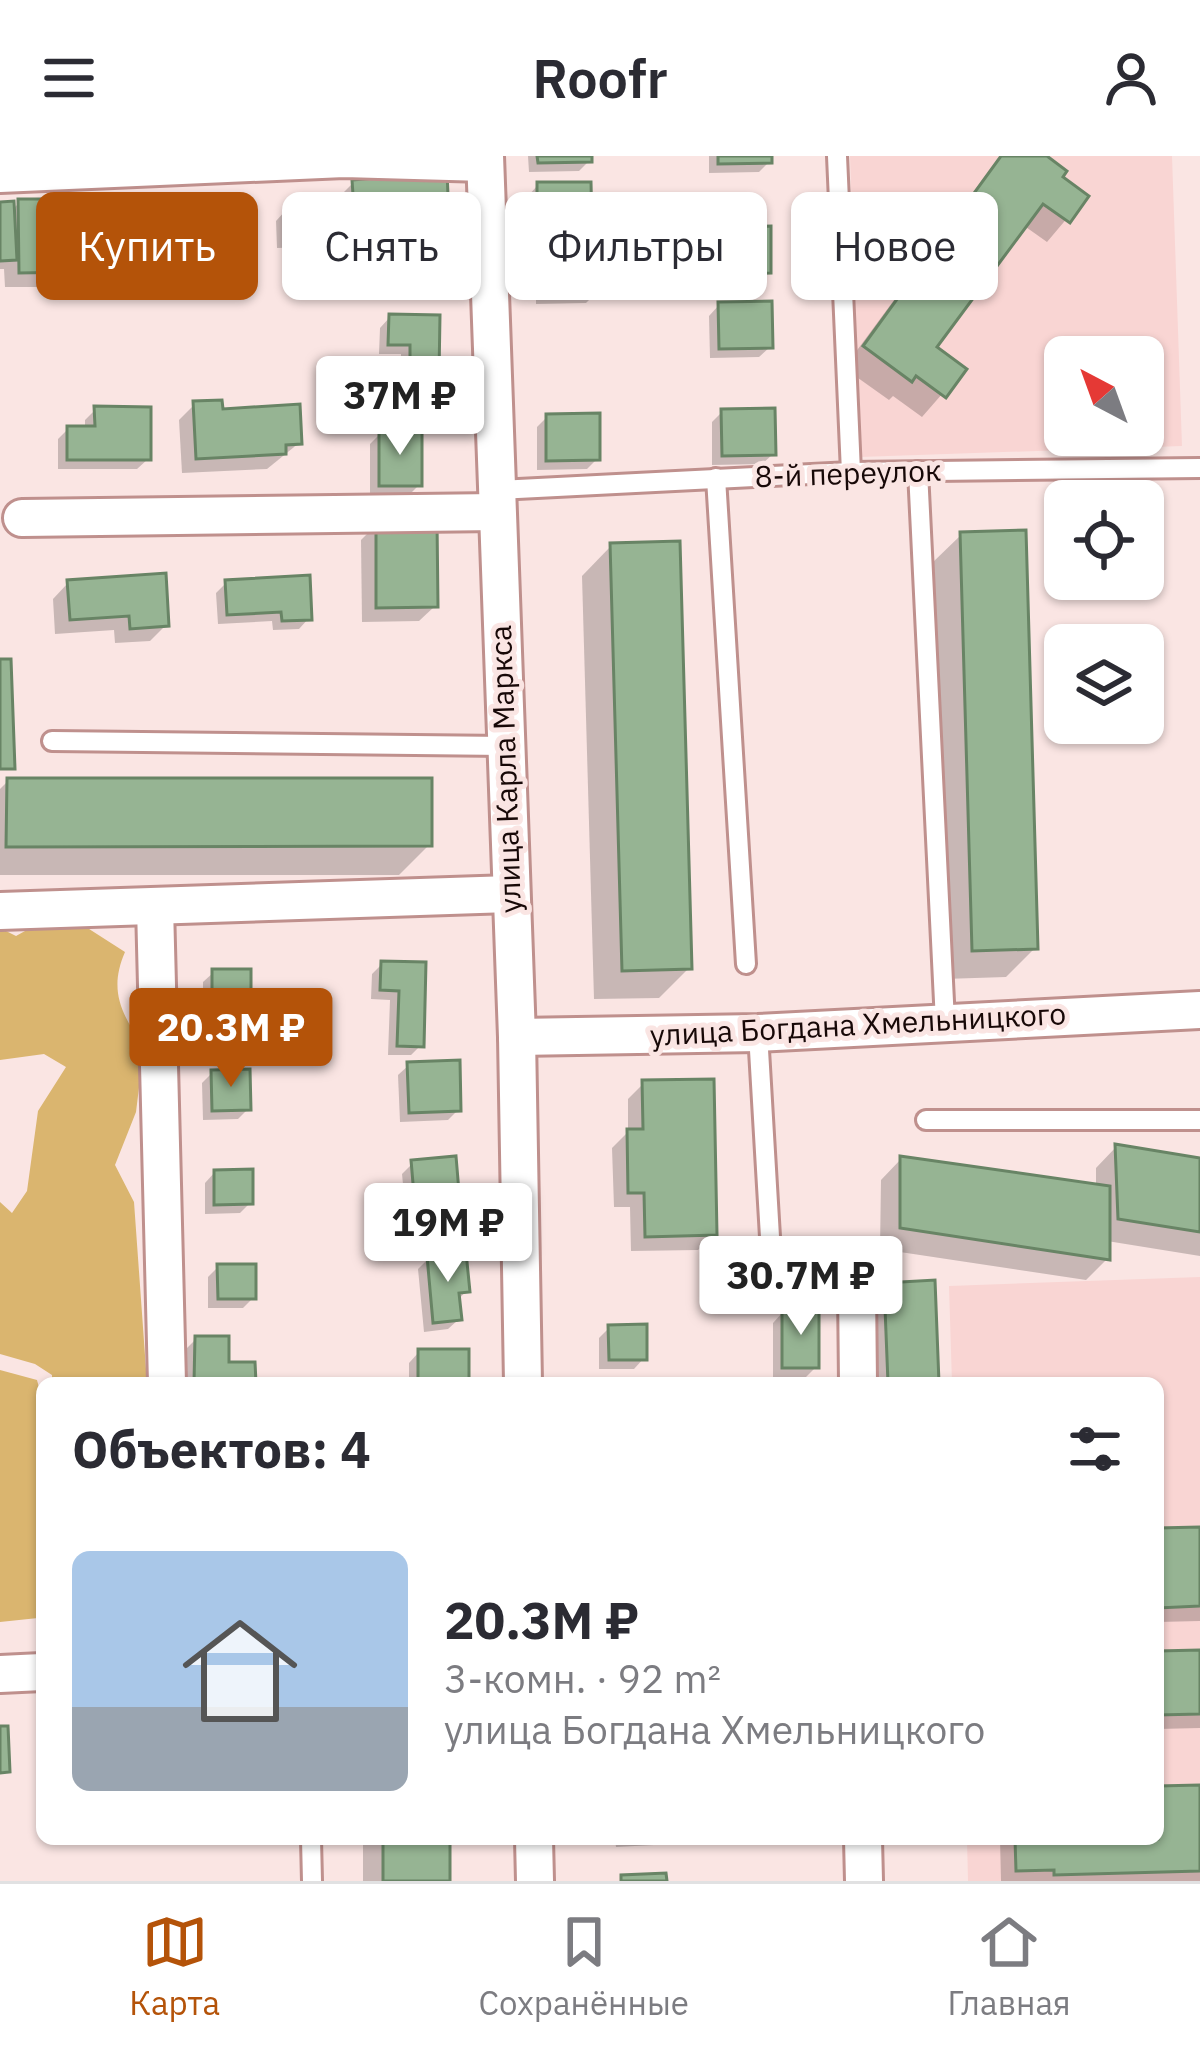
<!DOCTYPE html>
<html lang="ru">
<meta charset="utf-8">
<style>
:root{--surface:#fff;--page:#f2f2f3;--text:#2b2b33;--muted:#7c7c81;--line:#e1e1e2;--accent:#b45309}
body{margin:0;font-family:"IBM Plex Sans",sans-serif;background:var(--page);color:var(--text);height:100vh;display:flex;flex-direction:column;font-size:45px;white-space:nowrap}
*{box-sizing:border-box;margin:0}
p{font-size:39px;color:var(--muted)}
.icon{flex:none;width:66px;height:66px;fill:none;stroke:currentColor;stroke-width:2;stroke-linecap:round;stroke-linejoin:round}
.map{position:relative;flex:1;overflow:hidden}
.panel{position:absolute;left:36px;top:1221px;width:1128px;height:468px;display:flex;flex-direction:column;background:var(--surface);border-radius:18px;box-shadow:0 3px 9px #0004}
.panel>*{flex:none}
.guide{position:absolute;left:36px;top:36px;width:1128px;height:108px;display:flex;gap:24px}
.needle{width:78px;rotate:319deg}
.tools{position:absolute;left:1044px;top:180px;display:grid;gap:24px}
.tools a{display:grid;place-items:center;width:120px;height:120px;border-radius:18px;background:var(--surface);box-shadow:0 3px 9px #0004;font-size:60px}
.price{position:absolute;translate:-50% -102px;padding:0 27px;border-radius:12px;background:#fff;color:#222;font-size:39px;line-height:78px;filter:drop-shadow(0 3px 6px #0008)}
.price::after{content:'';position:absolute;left:50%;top:72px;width:36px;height:27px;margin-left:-18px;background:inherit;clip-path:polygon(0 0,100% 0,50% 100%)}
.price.on{background:var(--accent);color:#fff}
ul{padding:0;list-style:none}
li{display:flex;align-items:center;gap:36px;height:300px;padding:0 36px}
li span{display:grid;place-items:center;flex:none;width:336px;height:240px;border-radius:18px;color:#555}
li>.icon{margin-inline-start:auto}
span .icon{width:144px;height:144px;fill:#fffc;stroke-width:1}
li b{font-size:51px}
h2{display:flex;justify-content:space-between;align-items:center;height:144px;padding:0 36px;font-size:51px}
.tag{padding:0 42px;border-radius:18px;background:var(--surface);box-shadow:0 3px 9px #0004;font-size:42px;line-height:108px}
.tag.on{background:var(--accent);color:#fff}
header{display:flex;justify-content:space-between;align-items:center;height:156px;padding:0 36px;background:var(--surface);font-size:54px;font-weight:600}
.menu{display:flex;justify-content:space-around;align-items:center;height:168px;border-top:3px solid var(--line);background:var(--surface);font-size:33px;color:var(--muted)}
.menu a{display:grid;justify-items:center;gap:6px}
.menu .on{color:var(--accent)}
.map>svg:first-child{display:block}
.built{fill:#f9d5d3;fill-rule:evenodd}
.green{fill:#dab56f}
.shadow{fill:#0003}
.building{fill:#96b493;stroke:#688465;stroke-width:3}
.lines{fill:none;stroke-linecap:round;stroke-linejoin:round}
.lane-casing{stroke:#bf908d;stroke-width:24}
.street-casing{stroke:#bf908d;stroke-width:42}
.lane{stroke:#fff;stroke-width:18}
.street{stroke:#fff;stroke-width:36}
.labels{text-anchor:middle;stroke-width:10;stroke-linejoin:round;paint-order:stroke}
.street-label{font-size:30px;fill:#170807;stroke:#fae5e3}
</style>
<header><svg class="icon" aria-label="menu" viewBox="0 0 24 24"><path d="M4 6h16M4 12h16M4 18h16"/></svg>Roofr<svg class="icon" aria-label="person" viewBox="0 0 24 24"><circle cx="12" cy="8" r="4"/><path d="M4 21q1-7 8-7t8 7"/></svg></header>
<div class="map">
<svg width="1200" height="1725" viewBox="0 0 1200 1725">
<rect width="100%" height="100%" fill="#fae5e3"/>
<g class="built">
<path d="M850 0H1172L1182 290 860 301ZM1065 201H1143V279H1065Z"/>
<path d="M1200 1121V1725H968L967 1683H1158V1227H952L949 1130Z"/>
</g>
<g class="green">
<path d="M61 755 125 796C108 835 122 859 144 891L136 956 115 1009 134 1046 147 1227H52V1219L35 1208 0 1198V1046L12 1057 27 1035 38 955 66 911 44 898 0 904V772L16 780Z"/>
<path d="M0 1214 37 1224 42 1243V1453L38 1462 0 1466Z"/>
</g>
<g class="shadow">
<path d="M528 0H589V5L579 15 529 16Z"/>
<path d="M709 0H769V6L759 16 709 17Z"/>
<path d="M1000 0H1042L1059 22 1085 41 1047 86 1023 69 933 192 963 214 922 261 893 240 889 244 844 212Z"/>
<path d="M353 27 445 38 424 54 428 95 412 110 362 114 359 80 340 82 339 64H334V91L324 102H309L308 91 277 92 276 65 286 54 338 59 337 43Z"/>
<path d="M538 29 589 71 578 82H528V40Z"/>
<path d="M20 46 75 115 59 131H5L4 113H0V49L11 55Z"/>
<path d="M178 57 230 97 219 107 190 109 189 98 169 99 168 67Z"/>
<path d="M718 74 768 116 758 126 708 127V84Z"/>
<path d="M546 95 596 137 586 147 536 148V106Z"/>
<path d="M719 149 770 191 759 201 710 202 709 160Z"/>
<path d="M390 161 436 217 425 228 401 227V198H379L380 172Z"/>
<path d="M195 248 220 256 299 287 267 313 182 317 179 264Z"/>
<path d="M96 253 148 303 137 313H58V283L68 273H85V264Z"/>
<path d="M722 256 773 298 762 308 712 309V266Z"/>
<path d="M547 261 597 303 587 313 537 314V271Z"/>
<path d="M381 277 419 329 409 339H370V288Z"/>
<path d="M377 368 435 450 419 465 362 466 361 384Z"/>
<path d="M961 379 1035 792 1006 821 944 823 931 408Z"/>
<path d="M611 390 689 812 659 842 594 843 582 420Z"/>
<path d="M68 427 166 469 150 485 115 487 114 474 55 478 53 443Z"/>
<path d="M226 427 309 462 299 473 273 474 272 465 218 468 216 437Z"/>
<path d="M8 625 429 689 399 719H0V633Z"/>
<path d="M382 808 423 809 421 889 411 899H388L390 844 371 843 372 818Z"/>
<path d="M214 816 248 847 238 857H203V826Z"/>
<path d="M409 909 458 954 448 964 400 966 398 919Z"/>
<path d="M212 917 248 953 238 963 203 964 202 927Z"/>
<path d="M644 927 714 1078 698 1094 631 1095 630 1051H614L612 992 628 976V943Z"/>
<path d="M1116 991 1200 1005V1100L1107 1085V1103L1086 1124 880 1093 881 1024 901 1003 1096 1031V1012Z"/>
<path d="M413 1007 457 1047 447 1057 406 1060 402 1018Z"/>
<path d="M215 1016 250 1047 240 1057 205 1058V1027Z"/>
<path d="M428 1103 467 1134 457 1145 459 1163 448 1173 424 1176 418 1113Z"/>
<path d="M218 1111 253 1142 243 1152H208V1121Z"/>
<path d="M885 1130 936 1227H867L864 1151Z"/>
<path d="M783 1156 816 1211 806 1221H773V1167Z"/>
<path d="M609 1172 644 1202 634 1213H599V1182Z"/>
<path d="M196 1183 226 1209 253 1227H185L186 1193Z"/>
<path d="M419 1196 466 1227H409V1207Z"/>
<path d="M1200 1374V1465L1158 1466V1375Z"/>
<path d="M1200 1497V1572L1158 1573V1498Z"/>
<path d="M1200 1632V1725H1001L1000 1683H1158V1633Z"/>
<rect x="363" y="1683" width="84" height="42"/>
<path d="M615 1683H660L654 1689 616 1691Z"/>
</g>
<g class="building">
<path d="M537 0H592V6L538 7Z"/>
<path d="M718 0H772V7L718 8Z"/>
<path d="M1001 0H1047L1067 15 1063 21 1089 40 1070 67 1043 48 937 191 967 213 946 242 916 220 912 226 863 190Z"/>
<path d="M447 16 448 39 426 41 431 96 377 100 374 66 355 68 352 24Z"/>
<path d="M537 26H591L592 73H537Z"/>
<path d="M18 43H78V116L19 117Z"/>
<path d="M14 45 17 104 0 105V46Z"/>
<path d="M321 50V56H337V93H318L317 82 286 83 285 51Z"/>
<path d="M230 51 233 98 199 100 198 90H178L176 54Z"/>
<path d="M771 70V117L717 118V71Z"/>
<path d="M599 91 600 138 545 139V92Z"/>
<path d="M772 145 773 192 719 193 718 146Z"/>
<path d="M389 158 440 159 439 219 410 218V189H388Z"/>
<path d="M222 244 223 253 300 248 302 288 286 289V298L196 303 193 245Z"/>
<path d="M94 250 151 251V304H67V270H95Z"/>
<path d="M775 252 776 299 722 300 721 253Z"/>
<path d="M600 257V304L546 305V258Z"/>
<rect x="379" y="274" width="43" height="56"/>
<path d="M376 365H437L438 451 376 452Z"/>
<path d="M1026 374 1038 793 972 795 960 376Z"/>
<path d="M680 385 692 813 622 815 610 387Z"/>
<path d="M166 417 169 470 130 473 129 460 70 464 67 424Z"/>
<path d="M310 419 312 464 282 465 281 456 227 459 225 424Z"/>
<path d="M0 503H11L15 613H0Z"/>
<path d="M7 622H432V690L6 691Z"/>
<path d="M381 805 426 806 424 891 397 890 399 835 380 834Z"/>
<rect x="212" y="813" width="39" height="35"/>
<path d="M460 904 461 955 409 957 407 906Z"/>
<path d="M250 913 251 954 212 955 211 914Z"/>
<path d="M714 923 717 1079 645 1081 644 1037H628L627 973H643L642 924Z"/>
<path d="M1115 988 1200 1002V1076L1118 1063Z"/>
<path d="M456 1000 460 1048 415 1051 411 1004Z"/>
<path d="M900 1000 1110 1030V1104L900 1072Z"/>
<path d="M253 1013V1048L214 1049V1014Z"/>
<path d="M466 1096 470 1136 459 1137 462 1164 433 1167 427 1100Z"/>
<path d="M217 1108H256V1143H218Z"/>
<path d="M935 1124 939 1227H888L884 1127Z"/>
<rect x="782" y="1153" width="37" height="59"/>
<path d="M647 1168V1204H609L608 1169Z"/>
<path d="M195 1180H229V1206H255L256 1227H194Z"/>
<rect x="418" y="1193" width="51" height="34"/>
<path d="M1200 1371V1450L1158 1452V1372Z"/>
<path d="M1200 1494V1558L1158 1559V1495Z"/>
<path d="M0 1570H8L10 1616 0 1617Z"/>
<path d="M1200 1629V1715L1054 1719V1714L1016 1715 1015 1683H1158V1630Z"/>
<rect x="383" y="1683" width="67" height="42"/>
<path d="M666 1717 667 1725H621V1719Z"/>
</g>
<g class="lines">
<g class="lane-casing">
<g id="lane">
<path d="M837 0 851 316"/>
<path d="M918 315 945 866"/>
<path d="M716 322 746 808"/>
<path d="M496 334 851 316 1200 312"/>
<path d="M52 585 506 590"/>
<path d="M758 877 771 1098"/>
<path d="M926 964H1200"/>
<path d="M311 1683 312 1725"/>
</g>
</g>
<g class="street-casing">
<g id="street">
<path d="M485 0 517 881 523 1227"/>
<path d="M0 18 344 3 485 7"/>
<path d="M22 362 497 356"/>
<path d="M155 750 167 1227"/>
<path d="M0 755 511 738"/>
<path d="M517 881 758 877 1200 854"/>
<path d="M857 1131 858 1227"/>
<path d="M0 1518 42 1516"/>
<path d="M534 1683 535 1725"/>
<path d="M863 1683 864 1725"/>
</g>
</g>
<use href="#lane" class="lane"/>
<use href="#street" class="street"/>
</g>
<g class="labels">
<g class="street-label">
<text transform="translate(848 318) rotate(-2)" y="10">8-й переулок</text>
<text transform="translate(506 613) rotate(-92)" y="10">улица Карла Маркса</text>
<text transform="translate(858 869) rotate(-3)" y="10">улица Богдана Хмельницкого</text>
</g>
</g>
</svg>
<div class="tools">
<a><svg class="needle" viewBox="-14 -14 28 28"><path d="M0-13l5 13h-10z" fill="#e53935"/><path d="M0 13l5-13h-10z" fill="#7c7c81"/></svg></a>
<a><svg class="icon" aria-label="locate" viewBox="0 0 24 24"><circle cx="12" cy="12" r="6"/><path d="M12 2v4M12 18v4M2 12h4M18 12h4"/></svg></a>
<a><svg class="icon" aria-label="layers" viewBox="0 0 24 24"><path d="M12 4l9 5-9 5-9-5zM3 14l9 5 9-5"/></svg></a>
</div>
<b class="price" style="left:400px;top:302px">37M ₽</b>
<b class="price on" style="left:231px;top:934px">20.3M ₽</b>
<b class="price" style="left:448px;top:1129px">19M ₽</b>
<b class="price" style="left:801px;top:1182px">30.7M ₽</b>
<div class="guide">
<a class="tag on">Купить</a>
<a class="tag">Снять</a>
<a class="tag">Фильтры</a>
<a class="tag">Новое</a>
</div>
<section class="panel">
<h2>Объектов: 4<svg class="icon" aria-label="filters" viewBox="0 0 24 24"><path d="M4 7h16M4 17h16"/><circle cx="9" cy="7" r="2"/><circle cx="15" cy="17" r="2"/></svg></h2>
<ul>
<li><span style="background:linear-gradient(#a9c7e8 65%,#9aa5b1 0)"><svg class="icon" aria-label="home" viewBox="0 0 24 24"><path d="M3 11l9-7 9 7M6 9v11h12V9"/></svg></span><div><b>20.3M ₽</b><p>3-комн. · 92 m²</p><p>улица Богдана Хмельницкого</p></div></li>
</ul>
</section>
</div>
<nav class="menu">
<a class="on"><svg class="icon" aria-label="map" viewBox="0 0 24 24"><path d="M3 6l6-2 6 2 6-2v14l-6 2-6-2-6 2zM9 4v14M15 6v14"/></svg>Карта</a>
<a><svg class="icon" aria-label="saved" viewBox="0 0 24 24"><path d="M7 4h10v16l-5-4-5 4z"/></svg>Сохранённые</a>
<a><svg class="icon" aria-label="home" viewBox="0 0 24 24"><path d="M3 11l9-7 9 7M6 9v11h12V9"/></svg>Главная</a>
</nav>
